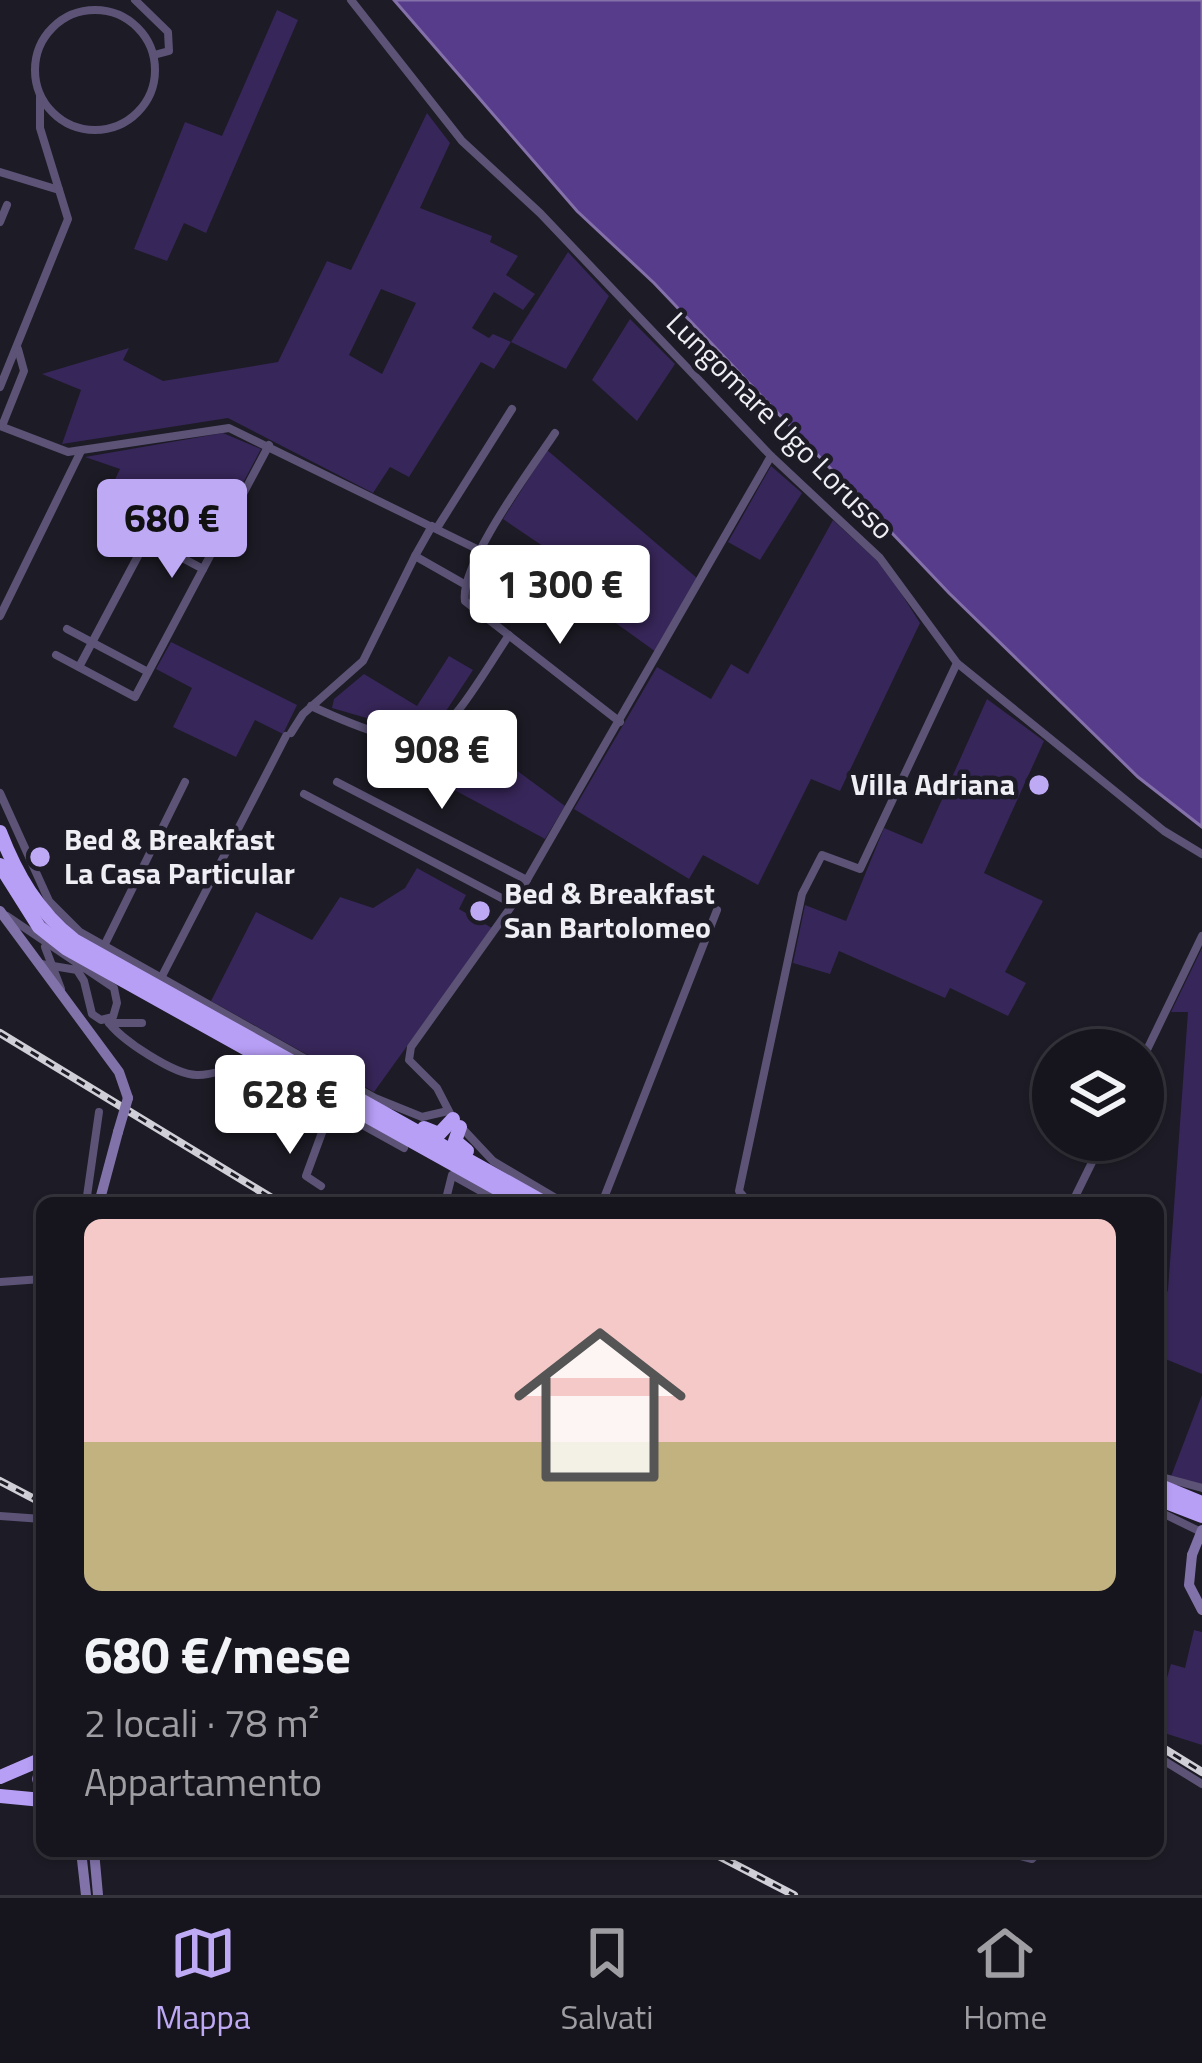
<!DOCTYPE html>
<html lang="it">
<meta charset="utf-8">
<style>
:root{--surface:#16141c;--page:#1f1d25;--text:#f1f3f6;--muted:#9e9ea3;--line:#35333b;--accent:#bea9f5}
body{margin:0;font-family:"Titillium Web",sans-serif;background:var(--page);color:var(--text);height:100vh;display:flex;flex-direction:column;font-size:45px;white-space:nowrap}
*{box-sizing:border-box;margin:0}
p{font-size:39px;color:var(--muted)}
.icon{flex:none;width:66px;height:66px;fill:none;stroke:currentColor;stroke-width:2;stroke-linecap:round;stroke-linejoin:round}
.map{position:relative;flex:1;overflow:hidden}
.panel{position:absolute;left:36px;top:1197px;width:1128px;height:660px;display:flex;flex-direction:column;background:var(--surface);border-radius:18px;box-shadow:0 3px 9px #0004,0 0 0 3px var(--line)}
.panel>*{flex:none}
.buttons{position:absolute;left:1032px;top:1029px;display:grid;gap:24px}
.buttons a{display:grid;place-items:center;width:132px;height:132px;border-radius:50%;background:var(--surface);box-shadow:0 3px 9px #0004,0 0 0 3px var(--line);font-size:60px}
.price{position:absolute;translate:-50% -102px;padding:0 27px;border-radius:12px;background:#fff;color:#222;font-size:39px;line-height:78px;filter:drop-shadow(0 3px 6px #0008)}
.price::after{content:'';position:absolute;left:50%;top:72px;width:36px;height:27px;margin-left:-18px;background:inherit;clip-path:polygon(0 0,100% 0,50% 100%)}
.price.selected{background:var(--accent);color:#111}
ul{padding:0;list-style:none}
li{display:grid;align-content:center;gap:24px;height:636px;padding:0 48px}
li+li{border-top:3px solid var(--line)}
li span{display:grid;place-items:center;height:372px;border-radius:18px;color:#555}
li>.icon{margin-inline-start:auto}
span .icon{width:216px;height:216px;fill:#fffc;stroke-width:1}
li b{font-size:51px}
.menu{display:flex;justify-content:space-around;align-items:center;height:168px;border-top:3px solid var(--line);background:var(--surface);font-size:33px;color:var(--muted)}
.menu a{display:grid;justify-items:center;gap:6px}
.menu .selected{color:var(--accent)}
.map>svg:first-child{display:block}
.green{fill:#372659;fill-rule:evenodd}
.water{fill:#563c8a;stroke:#8471aa;stroke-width:3}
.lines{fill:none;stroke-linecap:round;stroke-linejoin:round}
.street{stroke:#5c5376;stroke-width:8}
.secondary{stroke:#8172a9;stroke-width:10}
.highway{stroke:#b79ff6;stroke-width:14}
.rail-casing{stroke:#d0cfd7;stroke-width:8}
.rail{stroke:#1d1b25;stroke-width:3;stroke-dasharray:9;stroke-linecap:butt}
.secondary-bridge{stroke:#8172a9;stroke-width:10}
.poi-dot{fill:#bea9f5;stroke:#1d1b25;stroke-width:4.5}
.labels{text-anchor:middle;stroke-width:9;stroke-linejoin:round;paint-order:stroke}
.street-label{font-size:30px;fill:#efeef5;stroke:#1d1b25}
.poi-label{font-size:30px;font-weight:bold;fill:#efeef5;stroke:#1d1b25;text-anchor:start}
</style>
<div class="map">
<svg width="1202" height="1895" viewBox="0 0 1202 1895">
<rect width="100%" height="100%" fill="#1d1b25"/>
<g class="green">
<path d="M277 10 298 20 206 233 184 223 167 261 134 249 185 122 222 136Z"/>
<path d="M427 113 450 143 420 208 492 236 490 242 518 256 506 275 535 294 523 310 494 292 472 328 489 338 493 334 511 342 568 252 609 296 566 369 511 342 494 369 481 362 409 477 390 467 373 493 228 418 62 444 81 390 42 374 129 348 123 360 163 381 278 362 327 261 351 270ZM381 289 416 303 382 374 349 355Z"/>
<path d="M630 319 675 364 637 421 592 380Z"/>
<path d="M223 433 261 449 227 513 178 491 154 537 101 509 120 469 85 457Z"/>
<path d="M547 450 697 578 656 652 574 593 584 574 503 519Z"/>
<path d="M771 466 802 493 760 560 728 542Z"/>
<path d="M833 520 885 568 920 623 840 791 811 779 758 885 703 855 689 879 574 809 657 667 711 699 731 664 748 674Z"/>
<path d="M171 642 297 705 283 734 255 720 236 757 173 727 192 688 156 669Z"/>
<path d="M449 656 473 670 446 711 431 723 434 729 409 737 408 730 332 708 334 699 364 674 417 706Z"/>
<path d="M987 699 1044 741 984 873 1043 901 1005 972 1026 983 1008 1016 950 988 945 998 839 951 830 974 793 963 805 905 846 921 884 828 922 844Z"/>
<path d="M489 750 565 806 545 839 434 779 444 774 465 788Z"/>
<path d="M417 868 466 895 459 909 492 928 374 1092 211 1001 256 912 312 940 340 897 373 908 405 888Z"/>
<path d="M1202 948V1374L1158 1356V1317L1168 1290 1188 1012H1171Z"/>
<path d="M1202 1395V1491L1170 1479Z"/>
<path d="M1194 1630 1202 1632V1745L1158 1731V1709L1171 1664 1185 1668Z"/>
</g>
<path class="water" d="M394 0H1202V827L1138 777 949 593 654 283 577 211Z"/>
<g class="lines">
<g class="street">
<path d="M135 0 168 32 169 51 154 55"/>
<path d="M351 0 462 141 540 213 771 456 880 558 957 663 1164 831 1202 854"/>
<circle cx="95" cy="70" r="60"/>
<path d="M0 172 59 190"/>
<path d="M0 222 7 205"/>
<path d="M0 387 68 219 40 128V97"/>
<path d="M0 426 68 452 229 428 479 550"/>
<path d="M2 426 24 371 18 349"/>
<path d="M555 433C533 466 459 565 465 601L620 722"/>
<path d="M432 526 415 556 466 585"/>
<path d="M437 528 512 409"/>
<path d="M0 616 81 451"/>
<path d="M67 629 148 672"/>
<path d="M56 655 135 697 269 445"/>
<path d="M79 667 147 539 203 569"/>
<path d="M311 706C440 765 438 743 509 635"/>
<path d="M291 733 303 714 363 661 415 556"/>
<path d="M337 782 527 880"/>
<path d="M0 793 49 901 80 932 375 1098 422 1117 448 1111"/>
<path d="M304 794 513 904"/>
<path d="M7 916 114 988 117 1003 113 1017 101 1020 92 1014 84 981 77 970 41 964"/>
<path d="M104 946 185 782"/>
<path d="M45 947 61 989"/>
<path d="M161 978 286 736"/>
<path d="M107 1020C119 1039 176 1076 198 1075 219 1075 234 1063 256 1066L404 1148"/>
<path d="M109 1023H142"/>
<path d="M1143 1058 1202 936"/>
<path d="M452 1117 437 1088 409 1060 411 1047 513 904 771 456"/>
<path d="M462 1128 493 1161 564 1203"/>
<path d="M321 1186 306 1176 331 1108"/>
<path d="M86 1203 99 1112"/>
<path d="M445 1203 452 1175 502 1203"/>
<path d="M602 1203 717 910"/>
<path d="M749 1203 739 1191 802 894 822 855 860 869 957 663"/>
<path d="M1072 1203 1103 1140"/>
<path d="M0 1282 42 1279"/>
<path d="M1158 1476 1202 1488"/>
<path d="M1158 1511 1201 1532"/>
<path d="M0 1516 42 1519"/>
<path d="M1158 1757 1202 1784"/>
<path d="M1000 1851 1032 1859 1040 1851"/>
</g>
<g class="secondary">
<path d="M0 911 119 1072 128 1098"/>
<path d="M99 1203 118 1132"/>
<path d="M1192 1555 1189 1585 1202 1610"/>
<path d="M42 1763 37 1779 42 1795"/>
<path d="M81 1851 86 1895"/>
<path d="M94 1851 98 1895"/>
</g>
<g class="highway">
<path d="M0 832C17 876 37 910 74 940L545 1203"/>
<path d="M0 865 39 927 67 949 523 1203"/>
<path d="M460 1127 455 1141 467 1151"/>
<path d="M424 1128 439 1134 453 1119"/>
<path d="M1158 1485 1202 1503"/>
<path d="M1158 1499 1202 1516"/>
<path d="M0 1777 42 1759"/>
<path d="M0 1796 42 1800"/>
</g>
<g class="rail-casing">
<g id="rail">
<path d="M0 1033 280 1203"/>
<path d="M0 1481 42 1503"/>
<path d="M1158 1745 1202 1772"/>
<path d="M709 1851 794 1895"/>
</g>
</g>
<use href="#rail" class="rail"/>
<g class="secondary-bridge">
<path d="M118 1132 128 1098"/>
<path d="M1192 1555 1202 1530"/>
</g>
</g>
<g class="poi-dot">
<circle cx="1039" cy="785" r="12"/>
<circle cx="40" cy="857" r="12"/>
<circle cx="480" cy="911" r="12"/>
</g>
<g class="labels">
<g class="street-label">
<text transform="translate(780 426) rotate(45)" y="10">Lungomare Ugo Lorusso</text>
</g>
<g class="poi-label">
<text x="1015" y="795" text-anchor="end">Villa Adriana</text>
<text x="64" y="850">Bed &amp; Breakfast<tspan x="64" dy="34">La Casa Particular</tspan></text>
<text x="504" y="904">Bed &amp; Breakfast<tspan x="504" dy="34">San Bartolomeo</tspan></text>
</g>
</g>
</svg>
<div class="buttons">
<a><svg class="icon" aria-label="layers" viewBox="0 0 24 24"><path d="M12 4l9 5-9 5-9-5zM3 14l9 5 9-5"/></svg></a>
</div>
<b class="price selected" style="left:172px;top:581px">680 €</b>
<b class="price" style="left:560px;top:647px">1 300 €</b>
<b class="price" style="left:442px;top:812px">908 €</b>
<b class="price" style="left:290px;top:1157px">628 €</b>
<section class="panel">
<ul>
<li><span style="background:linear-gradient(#f6c9c9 60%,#c2b280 0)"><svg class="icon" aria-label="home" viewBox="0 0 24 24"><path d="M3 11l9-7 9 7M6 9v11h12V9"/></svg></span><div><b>680 €/mese</b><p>2 locali · 78 m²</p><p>Appartamento</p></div></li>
</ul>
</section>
</div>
<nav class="menu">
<a class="selected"><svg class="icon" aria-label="map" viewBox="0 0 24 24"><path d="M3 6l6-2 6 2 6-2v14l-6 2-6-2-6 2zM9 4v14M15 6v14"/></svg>Mappa</a>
<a><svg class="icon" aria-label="saved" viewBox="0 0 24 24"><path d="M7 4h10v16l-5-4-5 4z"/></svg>Salvati</a>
<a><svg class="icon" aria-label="home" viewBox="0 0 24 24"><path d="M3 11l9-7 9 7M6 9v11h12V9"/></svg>Home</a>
</nav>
